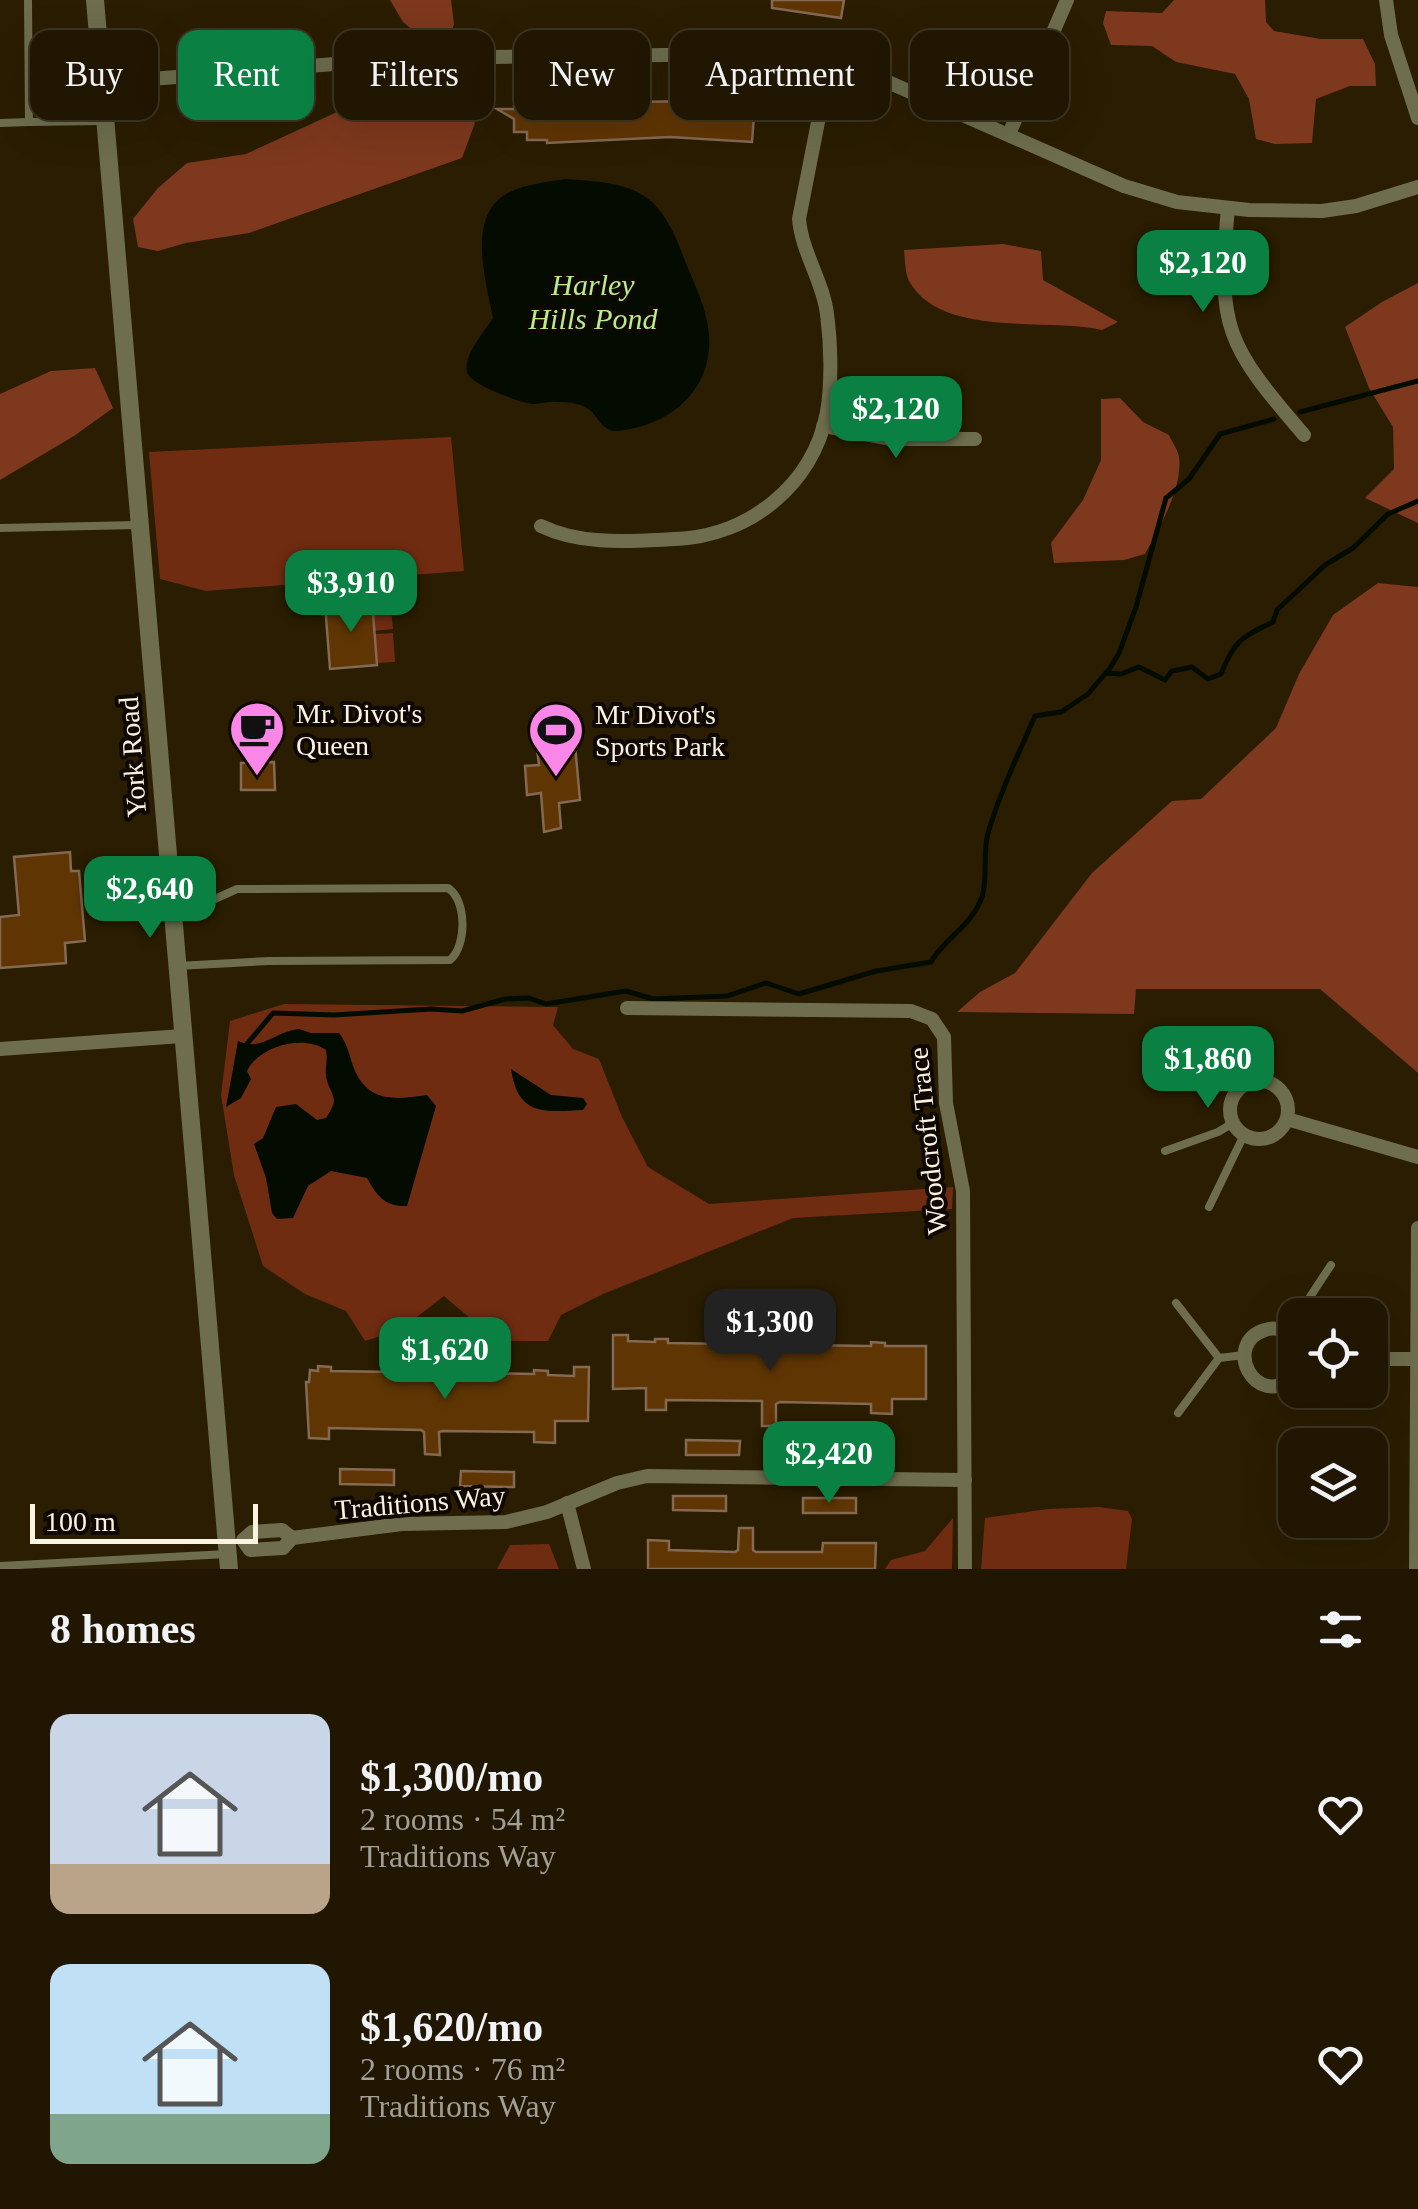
<!DOCTYPE html>
<meta charset="utf-8">
<style>
:root{--surface:#201601;--page:#281f0b;--text:#f1f3f6;--muted:#a29f99;--line:#3d3523;--accent:#0b8043}
body{margin:0;font-family:"Times New Roman",serif;background:var(--page);color:var(--text);height:100vh;display:flex;flex-direction:column;font-size:38px;white-space:nowrap}
*{box-sizing:border-box;margin:0}
p{font-size:32px;color:var(--muted)}
.icon{flex:none;width:55px;height:55px;fill:none;stroke:currentColor;stroke-width:2;stroke-linecap:round;stroke-linejoin:round}
.map{position:relative;height:1569px;overflow:hidden}
.details{display:flex;flex-direction:column;background:var(--surface);flex:1}
.details>*{flex:none}
.top-card{position:absolute;left:30px;top:30px;width:1360px;height:90px;display:flex;gap:20px}
.fabs{position:absolute;left:1278px;top:1298px;display:grid;gap:20px}
.fabs a{display:grid;place-items:center;width:110px;height:110px;border-radius:20px;background:var(--surface);box-shadow:0 10px 40px #0002,0 0 0 2px var(--line);font-size:50px}
.scale{position:absolute;left:30px;bottom:25px;width:228px;box-sizing:border-box;padding-left:10px;border:5px solid #fbf3e2;border-top:0;font-size:28px;line-height:35px;white-space:nowrap;color:#fbf3e2;-webkit-text-stroke:8px #0e0801;paint-order:stroke}
.price{position:absolute;translate:-50% -85px;padding:0 22px;border-radius:20px;background:var(--accent);color:#fff;font-size:32px;line-height:65px;filter:drop-shadow(0 2px 5px #0008)}
.price::after{content:'';position:absolute;left:50%;top:60px;width:30px;height:22px;margin-left:-15px;background:inherit;clip-path:polygon(0 0,100% 0,50% 100%)}
.price.active{background:#222;color:#fff}
ul{padding:0;list-style:none}
li{display:flex;align-items:center;gap:30px;height:250px;padding:0 50px}
li span{display:grid;place-items:center;flex:none;width:280px;height:200px;border-radius:20px;color:#555}
li>.icon{margin-inline-start:auto}
span .icon{width:120px;height:120px;fill:#fffc;stroke-width:1}
li b{font-size:42px}
h2{display:flex;justify-content:space-between;align-items:center;height:120px;padding:0 50px;font-size:42px}
.chip{padding:0 35px;border-radius:20px;background:var(--surface);box-shadow:0 10px 40px #0002,0 0 0 2px var(--line);font-size:35px;line-height:90px}
.chip.active{background:var(--accent);color:#fff}
.map>svg:first-child{display:block}
.green{fill:#702c11}
.forest{fill:#7d381d}
.water{fill:#040b00}
.lines{fill:none;stroke-linecap:round;stroke-linejoin:round}
.stream{stroke:#040b00;stroke-width:5}
.building{fill:#5f3504;stroke:#846953;stroke-width:2.5}
.service{stroke:#6e6e4e;stroke-width:8}
.minor{stroke:#6e6e4e;stroke-width:14}
.tertiary{stroke:#6e6e4e;stroke-width:18}
.labels{text-anchor:middle;stroke-width:8;stroke-linejoin:round;paint-order:stroke}
.poi-label{font-size:28px;fill:#fbf3e2;stroke:#0e0801;text-anchor:start}
.street-label{font-size:28px;fill:#fbf3e2;stroke:#0e0801}
.water-label{font-size:30px;font-style:italic;fill:#bceb8a;stroke:#0e0801}
</style>
<div class="map">
<svg width="1418" height="1569" viewBox="0 0 1418 1569">
<rect width="100%" height="100%" fill="#2a1d01"/>
<g class="green">
<path d="M451 437 464 571 206 591 160 579 149 452Z"/>
<path d="M390 599 393 629 374 631 372 601Z"/>
<path d="M393 633 395 662 377 663 374 634Z"/>
<path d="M284 1004 558 1007 553 1025 573 1049 599 1059 622 1117 648 1167 709 1204 953 1187 952 1209 793 1218 603 1294 561 1315 548 1341H497L444 1296 400 1330 365 1341 346 1311 305 1294 263 1266 234 1175 221 1095 230 1021Z"/>
<path d="M1099 1507 1128 1511 1132 1519 1126 1569H981L985 1518 1048 1509Z"/>
<path d="M953 1518 952 1569H885L891 1560 925 1551Z"/>
<path d="M549 1544 559 1569H497L510 1545Z"/>
</g>
<g class="forest">
<path d="M390 0H451L454 24 450 37 427 42 403 22Z"/>
<path d="M1174 0H1265L1266 22 1274 31 1321 39H1363L1375 64 1376 86H1350L1316 99 1312 143 1275 144 1256 139 1249 99 1235 74 1176 62 1152 46 1111 45 1103 23 1106 11 1162 13Z"/>
<path d="M414 92 460 104 475 123 462 158 249 233 186 243 158 251 138 247 133 219 158 188 187 163 246 154 350 106Z"/>
<path d="M1003 244 1041 251 1043 280 1118 322 1102 330C1048 317 941 339 909 281 905 273 905 259 904 250Z"/>
<path d="M1418 283V523L1365 498 1394 469 1393 427 1369 388 1345 327 1382 302Z"/>
<path d="M95 368 113 408 74 436 0 480V394L51 371Z"/>
<path d="M1120 398 1143 422 1169 435C1172 442 1178 450 1179 457 1183 488 1159 528 1145 554L1124 560 1054 563 1051 543 1083 500 1101 460V399Z"/>
<path d="M1378 583 1418 587V1073L1320 989H1136L1134 1014 957 1012 980 992 1015 973 1092 873 1172 801 1201 799 1276 728 1299 674 1333 615Z"/>
</g>
<g class="water">
<path d="M565 179C631 183 658 188 682 253 693 283 712 315 709 348 706 392 672 421 630 429 623 430 615 433 608 429 600 425 598 418 592 412 583 403 569 402 557 402 549 401 542 404 534 404 521 403 470 385 467 372 463 356 485 330 493 318 486 281 465 213 510 192 526 184 547 182 565 179Z"/>
<path d="M299 1029 311 1033H339C349 1046 349 1057 355 1071 370 1104 398 1099 427 1095L436 1106 407 1206C385 1207 377 1196 367 1178L331 1171 308 1186 293 1218 277 1219 272 1213 266 1178 254 1144 263 1138 276 1107 296 1104 317 1120 326 1118C341 1096 331 1098 326 1077 325 1068 328 1059 326 1050 303 1034 259 1046 247 1071L251 1079 241 1098 226 1107 238 1041C262 1052 273 1032 299 1029Z"/>
<path d="M511 1069 551 1095 583 1098 587 1104 583 1110C543 1112 518 1116 511 1069Z"/>
</g>
<g class="lines">
<g class="stream">
<path d="M1300 412 1418 381"/>
<path d="M1106 673 1121 674 1139 667 1165 680 1172 671 1192 667 1208 679 1221 674C1234 641 1241 637 1273 622L1277 610 1325 565 1353 548 1388 514 1418 501"/>
<path d="M246 1045 273 1013 334 1015 431 1009 462 1011 505 999 529 998 546 1004 626 991 653 999 727 996 766 983 799 994 876 971 931 962C943 940 969 927 980 902 989 882 982 854 988 833 1000 792 1018 755 1035 716L1061 712 1088 694 1110 668 1119 653 1136 607 1166 498 1189 479 1220 434 1274 419"/>
</g>
</g>
<g class="building">
<path d="M772 0H844L841 18 772 8Z"/>
<path d="M715 101V106L739 108V102L755 103 752 142 670 137 547 143V140H527V132H514V119L497 109H514V106L523 103Z"/>
<path d="M372 600 377 665 330 669 325 604Z"/>
<path d="M575 745 580 800 559 803 561 828 544 832 541 793 527 795 525 766 539 765 537 749Z"/>
<path d="M274 762 275 790H241V763Z"/>
<path d="M70 852 71 871H79L85 941 65 943 66 963 0 968V917L19 915 14 857Z"/>
<path d="M613 1335H628V1341L655 1342V1339H668V1343L871 1346V1342L885 1343V1346H926V1399H892V1414L871 1413V1404L780 1402 776 1404V1426H762V1401L666 1400V1410H646V1388L613 1389Z"/>
<path d="M318 1366 331 1367V1371L534 1374V1370L548 1371V1375L574 1376V1367H589L588 1421H555V1443L534 1442V1432L442 1431 439 1432 440 1455 425 1454 424 1432 421 1430 329 1428V1439L309 1438 306 1382H309L310 1370 318 1371Z"/>
<path d="M686 1440 740 1441 739 1455H686Z"/>
<path d="M810 1442 863 1443V1458L810 1457Z"/>
<path d="M340 1469 394 1470V1485L340 1484Z"/>
<path d="M461 1471 514 1472V1487L460 1486Z"/>
<path d="M673 1496H726V1511L673 1510Z"/>
<rect x="803" y="1498" width="53" height="15"/>
<path d="M739 1528H753V1550L756 1552H822L823 1543H876L875 1569H648V1540L669 1541V1550L735 1552 738 1550Z"/>
</g>
<g class="lines">
<g class="service">
<path d="M28 0 29 122 103 121"/>
<path d="M0 123 29 122"/>
<path d="M0 528 137 525"/>
<path d="M177 916 237 889 448 888C467 900 467 946 450 960L269 961 177 966"/>
<path d="M1165 1151 1218 1132 1233 1123"/>
<path d="M1209 1207 1244 1135"/>
<path d="M1176 1303 1219 1358"/>
<path d="M1298 1315 1331 1265"/>
<path d="M1178 1413 1219 1358 1244 1355"/>
<path d="M0 1566 227 1554"/>
</g>
<g class="minor">
<path d="M1386 0 1391 35 1418 118"/>
<path d="M102 83 408 58 753 54 829 66 888 82 1124 186 1177 202 1249 210 1322 211 1356 206 1418 187"/>
<path d="M1009 134 1067 0"/>
<path d="M1228 208C1217 329 1226 344 1304 435"/>
<path d="M823 426 890 439H975"/>
<path d="M541 526C582 546 631 541 676 539 748 536 813 486 827 412 832 383 831 344 827 314 823 281 802 253 799 219L829 66"/>
<path d="M627 1008 911 1011 932 1019 944 1037 946 1103 963 1191 965 1569"/>
<path d="M0 1049 182 1036"/>
<circle cx="1259" cy="1110" r="29"/>
<path d="M1287 1119 1418 1157"/>
<path d="M1295 1337C1286 1330 1276 1326 1265 1330 1222 1343 1254 1411 1295 1377"/>
<path d="M1370 1359H1417"/>
<path d="M567 1503 584 1569"/>
<path d="M292 1538 283 1548 250 1550 243 1540 252 1532 282 1530 292 1538 402 1524 506 1522 547 1512 617 1483 647 1476 965 1480"/>
<path d="M1416 1569 1418 1228"/>
</g>
<path class="tertiary" d="M95 0 229 1569"/>
</g>
<defs>
<g id="cafe-pin" transform="scale(2.875)"><path d="M0 17L-7.5 6A9.5 9.5 0 1 1 7.5 6Z" fill="#fa87e7" stroke="#0e0801"/><path d="M-5.5-4.5H6V0H3Q3 3.5 0 3.5H-2.5Q-5.5 3.5-5.5 0ZM3-3.2v2h1.7v-2ZM-6 4.5H4V6H-6Z" fill="#111"/></g>
<g id="stadium-pin" transform="scale(2.875)"><path d="M0 17L-7.5 6A9.5 9.5 0 1 1 7.5 6Z" fill="#fa87e7" stroke="#0e0801"/><path d="M0-5a6.5 5 0 1 0 0 10a6.5 5 0 1 0 0-10ZM-3.5-1.8h7v3.6h-7Z" fill="#111"/></g>
</defs>
<g fill-rule="evenodd">
<use href="#cafe-pin" x="257" y="729"/>
<use href="#stadium-pin" x="556" y="730"/>
</g>
<g class="labels">
<g class="poi-label">
<text x="296" y="723">Mr. Divot's<tspan x="296" dy="32">Queen</tspan></text>
<text x="595" y="724">Mr Divot's<tspan x="595" dy="32">Sports Park</tspan></text>
</g>
<g class="street-label">
<text transform="translate(132 757) rotate(-94)" y="10">York Road</text>
<text transform="translate(927 1141) rotate(-96)" y="10">Woodcroft Trace</text>
<text transform="translate(420 1502) rotate(-5)" y="10">Traditions Way</text>
</g>
<g class="water-label">
<text x="593" y="295">Harley<tspan x="593" dy="34">Hills Pond</tspan></text>
</g>
</g>
</svg>
<div class="fabs">
<a><svg class="icon" aria-label="locate" viewBox="0 0 24 24"><circle cx="12" cy="12" r="6"/><path d="M12 2v4M12 18v4M2 12h4M18 12h4"/></svg></a>
<a><svg class="icon" aria-label="layers" viewBox="0 0 24 24"><path d="M12 4l9 5-9 5-9-5zM3 14l9 5 9-5"/></svg></a>
</div>
<div class="scale">100 m</div>
<b class="price" style="left:1203px;top:315px">$2,120</b>
<b class="price" style="left:896px;top:461px">$2,120</b>
<b class="price" style="left:351px;top:635px">$3,910</b>
<b class="price" style="left:150px;top:941px">$2,640</b>
<b class="price" style="left:1208px;top:1111px">$1,860</b>
<b class="price active" style="left:770px;top:1374px">$1,300</b>
<b class="price" style="left:445px;top:1402px">$1,620</b>
<b class="price" style="left:829px;top:1506px">$2,420</b>
<div class="top-card">
<a class="chip">Buy</a>
<a class="chip active">Rent</a>
<a class="chip">Filters</a>
<a class="chip">New</a>
<a class="chip">Apartment</a>
<a class="chip">House</a>
</div>
</div>
<section class="details">
<h2>8 homes<svg class="icon" aria-label="filters" viewBox="0 0 24 24"><path d="M4 7h16M4 17h16"/><circle cx="9" cy="7" r="2"/><circle cx="15" cy="17" r="2"/></svg></h2>
<ul>
<li><span style="background:linear-gradient(#c9d6e8 75%,#b9a48a 0)"><svg class="icon" aria-label="home" viewBox="0 0 24 24"><path d="M3 11l9-7 9 7M6 9v11h12V9"/></svg></span><div><b>$1,300/mo</b><p>2 rooms · 54 m²</p><p>Traditions Way</p></div><svg class="icon" aria-label="heart" viewBox="0 0 24 24"><path d="M12 20l-8-8c-3-5 5-10 8-4 3-6 11-1 8 4z"/></svg></li>
<li><span style="background:linear-gradient(#bfe0f5 75%,#7fa58c 0)"><svg class="icon" aria-label="home" viewBox="0 0 24 24"><path d="M3 11l9-7 9 7M6 9v11h12V9"/></svg></span><div><b>$1,620/mo</b><p>2 rooms · 76 m²</p><p>Traditions Way</p></div><svg class="icon" aria-label="heart" viewBox="0 0 24 24"><path d="M12 20l-8-8c-3-5 5-10 8-4 3-6 11-1 8 4z"/></svg></li>
</ul>
</section>
